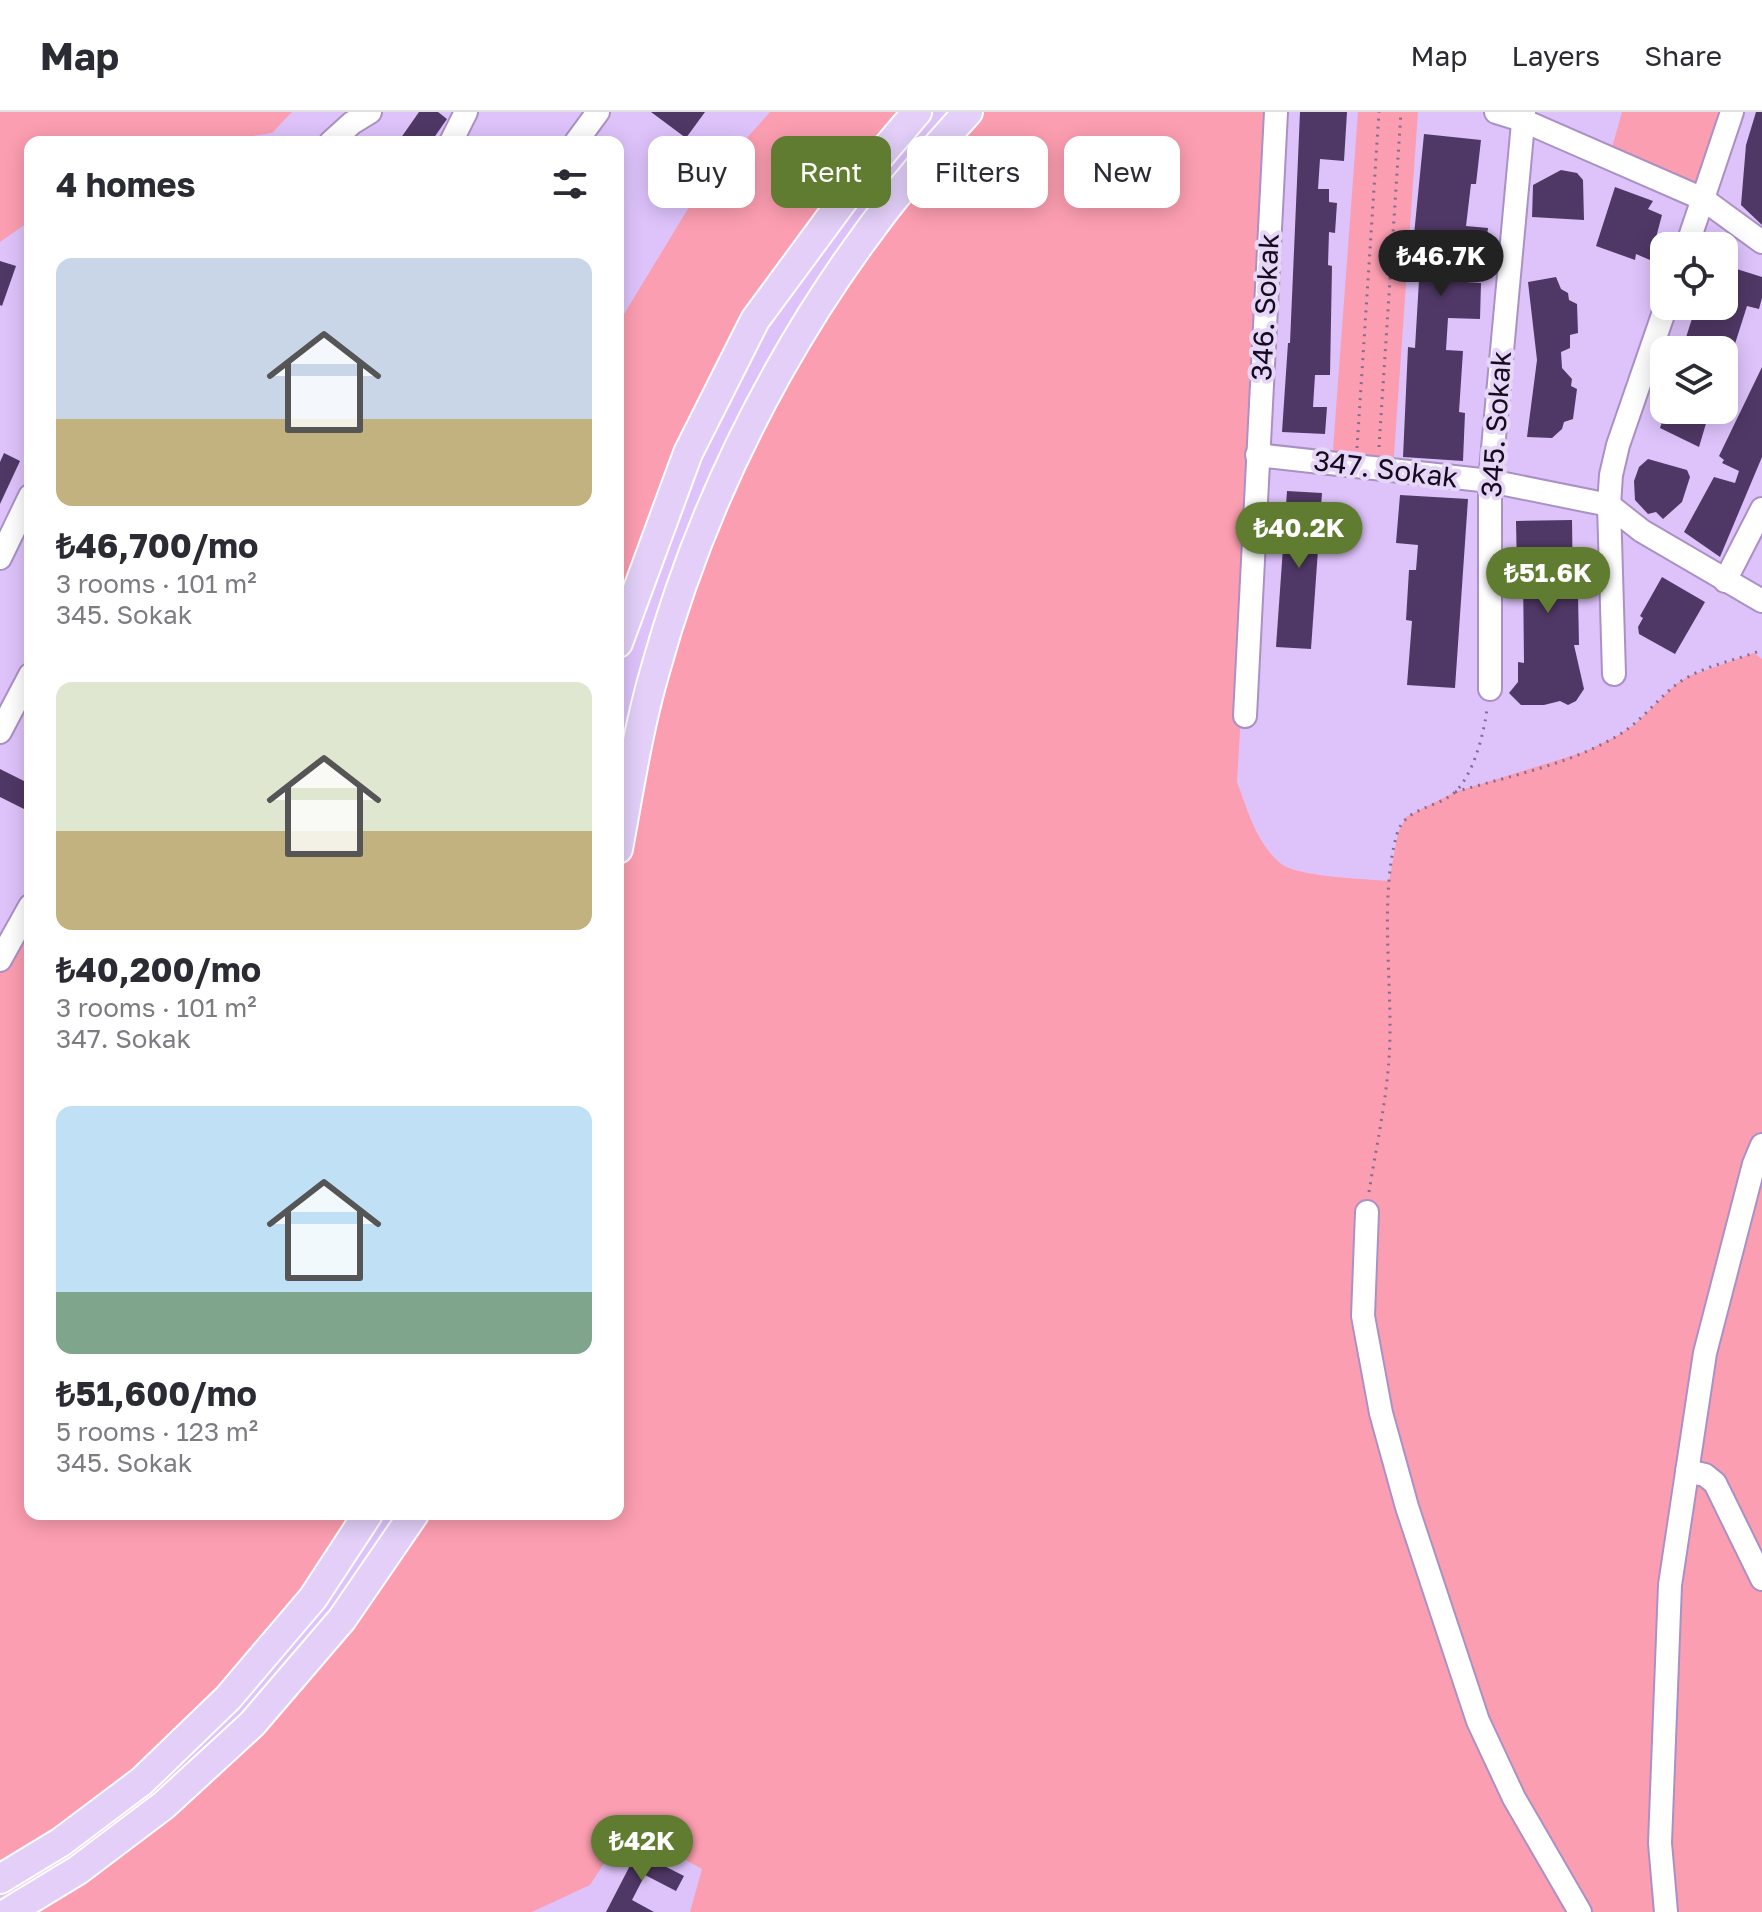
<!DOCTYPE html>
<meta charset="utf-8">
<style>
:root{--surface:#fff;--page:#f7f7f7;--text:#2b2b33;--muted:#7c7c81;--line:#e1e1e2;--accent:#607c30}
body{margin:0;font-family:"Golos Text",sans-serif;background:var(--page);color:var(--text);height:100vh;display:flex;flex-direction:column;font-size:30px;white-space:nowrap}
*{box-sizing:border-box;margin:0}
p{font-size:26px;color:var(--muted)}
.icon{flex:none;width:44px;height:44px;fill:none;stroke:currentColor;stroke-width:2;stroke-linecap:round;stroke-linejoin:round}
.map{position:relative;flex:1;overflow:hidden}
.details{position:absolute;left:24px;top:24px;width:600px;height:1384px;display:flex;flex-direction:column;background:var(--surface);border-radius:16px;box-shadow:0 4px 20px #0003}
.details>*{flex:none}
.guide{position:absolute;left:648px;top:24px;width:760px;height:72px;display:flex;gap:16px}
.tools{position:absolute;left:1650px;top:120px;display:grid;gap:16px}
.tools a{display:grid;place-items:center;width:88px;height:88px;border-radius:16px;background:var(--surface);box-shadow:0 4px 20px #0003;font-size:40px}
.price{position:absolute;translate:-50% -68px;padding:0 18px;border-radius:28px;background:var(--accent);color:#fff;font-size:26px;line-height:52px;filter:drop-shadow(0 2px 4px #0008)}
.price::after{content:'';position:absolute;left:50%;top:48px;width:24px;height:18px;margin-left:-12px;background:inherit;clip-path:polygon(0 0,100% 0,50% 100%)}
.price.selected{background:#222;color:#fff}
ul{padding:0;list-style:none}
li{display:grid;align-content:center;gap:16px;height:424px;padding:0 32px}
li span{display:grid;place-items:center;height:248px;border-radius:16px;color:#555}
li>.icon{margin-inline-start:auto}
span .icon{width:144px;height:144px;fill:#fffc;stroke-width:1}
li b{font-size:34px}
h2{display:flex;justify-content:space-between;align-items:center;height:96px;padding:0 32px;font-size:34px}
.chip{padding:0 28px;border-radius:16px;background:var(--surface);box-shadow:0 4px 20px #0003;font-size:28px;line-height:72px}
.chip.selected{background:var(--accent);color:#fff}
header{display:flex;align-items:center;gap:48px;box-sizing:border-box;height:112px;padding:0 40px;background:var(--surface);border-bottom:2px solid var(--line)}
header strong{font-size:38px}
nav{display:flex;gap:44px;margin-inline-start:auto;font-size:28px}
.map>svg:first-child{display:block}
.green{fill:#fc9eb1}
.building{fill:#503866}
.lines{fill:none;stroke-linecap:round;stroke-linejoin:round}
.minor-casing{stroke:#aa91c5;stroke-width:26}
.major-casing{stroke:#fff;stroke-width:32}
.path{stroke:#816e94;stroke-width:3;stroke-dasharray:2 6;stroke-linecap:butt}
.minor{stroke:#fff;stroke-width:22}
.major{stroke:#e3cff8;stroke-width:28}
.labels{text-anchor:middle;stroke-width:8;stroke-linejoin:round;paint-order:stroke}
.street-label{font-size:28px;fill:#150b1e;stroke:#e6d6f7}
</style>
<header>
<strong>Map</strong>
<nav><a>Map</a><a>Layers</a><a>Share</a></nav>
</header>
<div class="map">
<svg width="1762" height="1800" viewBox="0 0 1762 1800">
<rect width="100%" height="100%" fill="#dec3fb"/>
<g class="green">
<path d="M0 0H292L272 21 239 26 233 30H30V109L0 130Z"/>
<path d="M770 0H917L755 208 618 531V212L697 82Z"/>
<path d="M968 0H1276L1237 670C1248 699 1256 730 1280 751 1296 765 1366 767 1389 769L1398 721 1406 705 1455 680 1584 640 1617 624 1635 612 1675 573 1689 564 1754 541 1762 547V1800H690L702 1757 627 1716 590 1773 532 1800H9L164 1693 414 1402H618V737L654 561 792 232Z"/>
<path d="M1358 0H1418L1393 358 1332 351Z"/>
<path d="M1622 0H1732L1703 87 1609 46Z"/>
<path d="M30 794V1402H368L228 1586 0 1767V848Z"/>
</g>
<g class="building">
<path d="M419 0H438L447 7 431 30H398Z"/>
<path d="M651 0H705L686 26Z"/>
<path d="M1300 0H1347L1344 49 1320 47 1318 77H1329V90L1337 91 1335 121 1329 120 1328 153 1332 154 1330 263H1315L1313 295H1327L1325 322 1282 320 1288 231H1290Z"/>
<path d="M1756 0H1762V113L1741 93 1746 33Z"/>
<path d="M1424 22 1481 28 1476 72H1471L1466 114 1488 116 1485 140 1452 137 1451 169 1481 171 1480 207 1448 206 1446 238 1463 239 1459 300 1465 301 1463 349 1403 345 1408 235 1415 236 1421 134 1413 133Z"/>
<path d="M1561 58 1577 61 1583 68 1584 108 1532 105 1533 73Z"/>
<path d="M1615 75 1653 89 1648 97 1662 103 1650 148 1636 142 1635 148 1596 134Z"/>
<path d="M0 149 16 154 2 194 0 193Z"/>
<path d="M1724 153 1762 165V186L1759 197 1747 194 1733 238H1682L1696 194 1724 202Z"/>
<path d="M1556 165 1561 177 1568 181 1569 188 1577 192 1578 221 1570 223V236L1561 240 1562 256 1572 267 1571 274 1577 277 1573 307 1564 310 1562 317 1552 326 1527 325 1537 248 1528 170Z"/>
<path d="M1762 255V345L1720 445 1684 420 1714 365 1735 371 1739 359 1722 351 1724 348 1719 344Z"/>
<path d="M1666 298H1710L1699 335 1660 316Z"/>
<path d="M4 341 20 349 0 392V350Z"/>
<path d="M1648 347 1687 358 1690 365 1682 390 1663 407 1656 400 1648 402 1635 388 1634 369 1639 355Z"/>
<path d="M1287 379 1322 381 1311 537 1276 535Z"/>
<path d="M1400 383 1468 387 1455 576 1407 573 1412 509 1406 508 1409 458H1416L1418 433 1396 431Z"/>
<path d="M1572 408 1573 482H1578L1579 533H1574L1584 577 1576 589 1568 593 1560 589 1544 593H1521L1509 581 1518 570V550L1524 551 1523 460H1517L1516 409Z"/>
<path d="M1662 465 1705 490 1675 542 1639 522 1638 515 1643 506 1640 504Z"/>
<path d="M0 657 30 672V700L0 685Z"/>
<path d="M637 1740 684 1764 676 1779 645 1763 632 1788 654 1800H606Z"/>
</g>
<g class="lines">
<g class="minor-casing">
<g id="minor">
<path d="M1496 0 1522 8 1703 87 1762 130"/>
<path d="M331 30 352 11 370 0"/>
<path d="M451 30 466 0"/>
<path d="M576 30 598 0"/>
<path d="M1687 134 1732 0"/>
<path d="M1257 343 1490 369 1609 393 1642 419 1762 489"/>
<path d="M0 446 30 384"/>
<path d="M1725 469 1762 397"/>
<path d="M1614 562 1609 393 1611 363 1618 333 1666 194"/>
<path d="M1490 577V369L1524 0"/>
<path d="M1245 604 1276 0"/>
<path d="M0 620 30 563"/>
<path d="M0 848 30 794"/>
<path d="M1367 1100 1363 1204 1381 1301 1407 1395 1478 1609 1514 1686 1580 1800"/>
<path d="M1687 1359 1705 1363 1715 1371 1762 1467"/>
<path d="M1666 1800 1660 1731 1670 1473 1705 1241 1754 1052 1762 1033"/>
</g>
</g>
<g class="major-casing">
<g id="major">
<path d="M618 531 688 341 755 208 850 79 917 0"/>
<path d="M618 737C629 678 638 617 655 559 712 352 821 157 968 0"/>
<path d="M0 1767 61 1730 142 1669 228 1586 313 1486 368 1402"/>
<path d="M9 1800 78 1758 164 1693 252 1612 342 1507 414 1402"/>
</g>
</g>
<g class="path">
<path d="M1379 335 1401 0"/>
<path d="M1357 336 1379 0"/>
<path d="M1455 680C1509 664 1568 653 1617 624 1640 611 1656 588 1677 572 1701 554 1734 549 1762 538"/>
<path d="M1369 1080C1376 1036 1386 991 1389 947 1394 878 1378 788 1397 722 1405 695 1435 697 1454 681 1473 664 1484 622 1487 597"/>
</g>
<use href="#minor" class="minor"/>
<use href="#major" class="major"/>
</g>
<g class="labels">
<g class="street-label">
<text transform="translate(1265 195) rotate(-87)" y="10">346. Sokak</text>
<text transform="translate(1496 312) rotate(-86)" y="10">345. Sokak</text>
<text transform="translate(1386 357) rotate(7)" y="10">347. Sokak</text>
</g>
</g>
</svg>
<div class="tools">
<a><svg class="icon" aria-label="locate" viewBox="0 0 24 24"><circle cx="12" cy="12" r="6"/><path d="M12 2v4M12 18v4M2 12h4M18 12h4"/></svg></a>
<a><svg class="icon" aria-label="layers" viewBox="0 0 24 24"><path d="M12 4l9 5-9 5-9-5zM3 14l9 5 9-5"/></svg></a>
</div>
<b class="price selected" style="left:1441px;top:186px">₺46.7K</b>
<b class="price" style="left:1299px;top:458px">₺40.2K</b>
<b class="price" style="left:1548px;top:503px">₺51.6K</b>
<b class="price" style="left:642px;top:1771px">₺42K</b>
<div class="guide">
<a class="chip">Buy</a>
<a class="chip selected">Rent</a>
<a class="chip">Filters</a>
<a class="chip">New</a>
</div>
<section class="details">
<h2>4 homes<svg class="icon" aria-label="filters" viewBox="0 0 24 24"><path d="M4 7h16M4 17h16"/><circle cx="9" cy="7" r="2"/><circle cx="15" cy="17" r="2"/></svg></h2>
<ul>
<li><span style="background:linear-gradient(#c9d6e8 65%,#c2b280 0)"><svg class="icon" aria-label="home" viewBox="0 0 24 24"><path d="M3 11l9-7 9 7M6 9v11h12V9"/></svg></span><div><b>₺46,700/mo</b><p>3 rooms · 101 m²</p><p>345. Sokak</p></div></li>
<li><span style="background:linear-gradient(#dfe7d0 60%,#c2b280 0)"><svg class="icon" aria-label="home" viewBox="0 0 24 24"><path d="M3 11l9-7 9 7M6 9v11h12V9"/></svg></span><div><b>₺40,200/mo</b><p>3 rooms · 101 m²</p><p>347. Sokak</p></div></li>
<li><span style="background:linear-gradient(#bfe0f5 75%,#7fa58c 0)"><svg class="icon" aria-label="home" viewBox="0 0 24 24"><path d="M3 11l9-7 9 7M6 9v11h12V9"/></svg></span><div><b>₺51,600/mo</b><p>5 rooms · 123 m²</p><p>345. Sokak</p></div></li>
</ul>
</section>
</div>
